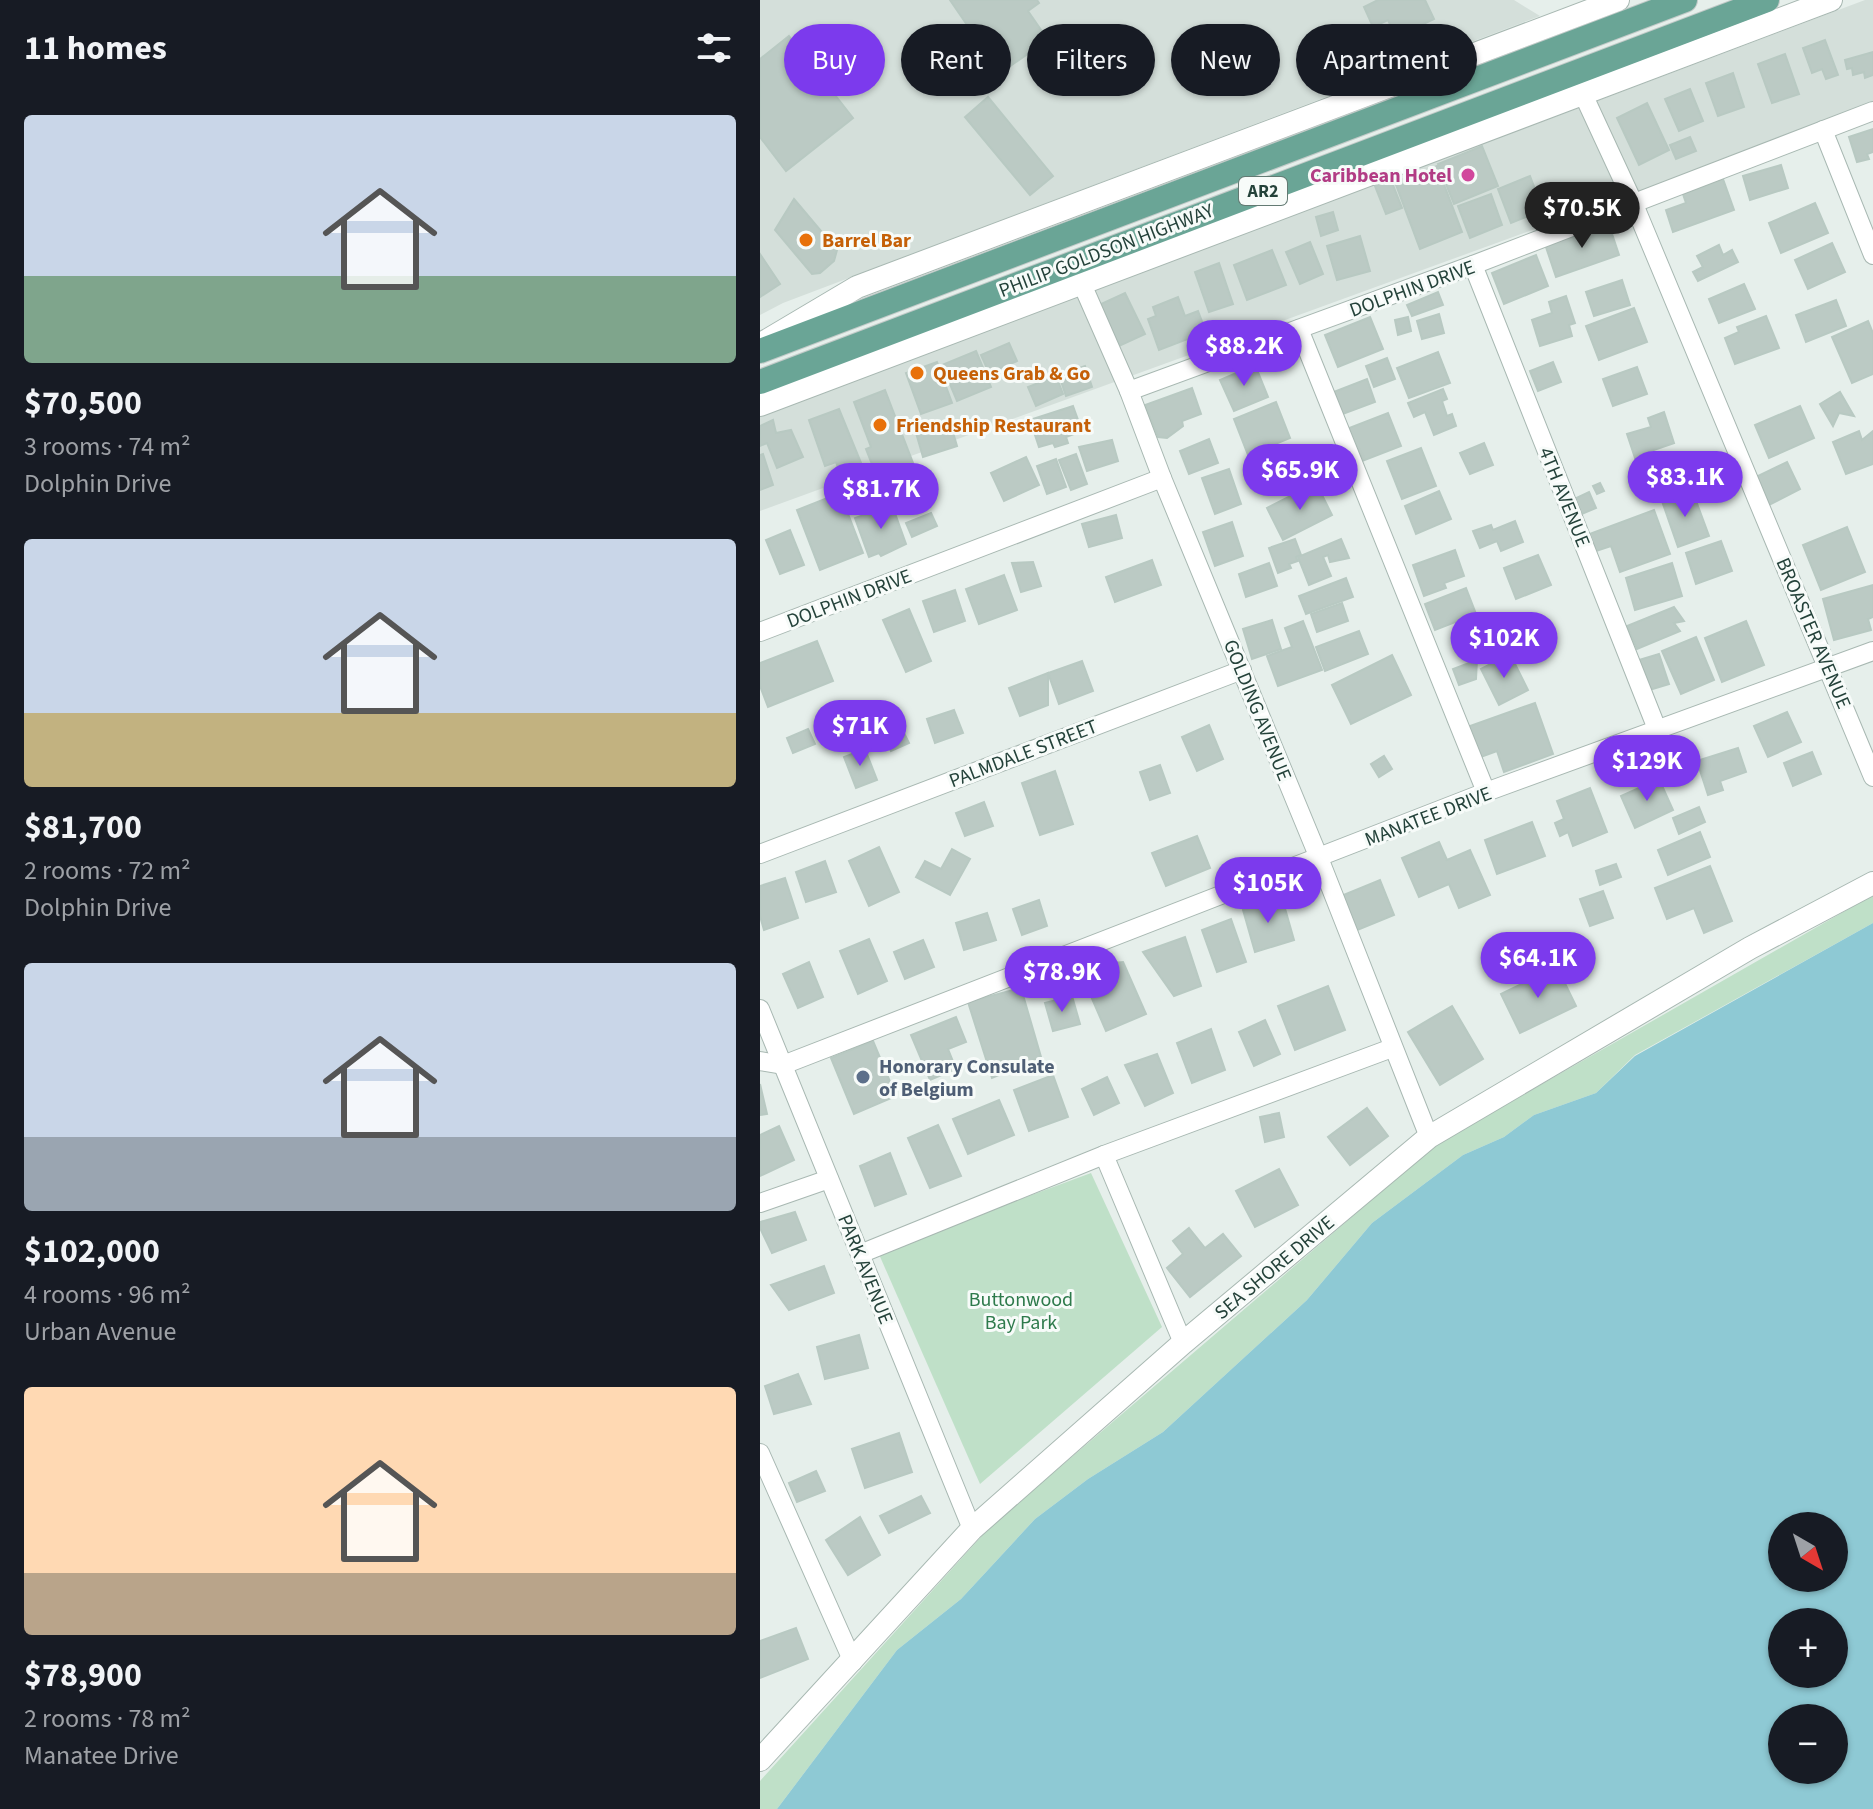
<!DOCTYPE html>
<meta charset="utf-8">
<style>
:root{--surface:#171b24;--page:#20242c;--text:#f1f3f6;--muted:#9ea1a6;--accent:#7c3aed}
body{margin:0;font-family:"Source Sans 3",sans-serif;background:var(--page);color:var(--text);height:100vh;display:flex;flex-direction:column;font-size:30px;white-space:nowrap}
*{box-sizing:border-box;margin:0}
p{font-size:26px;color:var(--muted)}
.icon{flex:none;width:44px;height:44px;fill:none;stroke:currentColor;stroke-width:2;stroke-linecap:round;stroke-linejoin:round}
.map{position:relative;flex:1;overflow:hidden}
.drawer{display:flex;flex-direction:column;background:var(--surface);width:760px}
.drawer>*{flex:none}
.top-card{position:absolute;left:24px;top:24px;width:760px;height:72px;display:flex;gap:16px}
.needle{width:52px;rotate:141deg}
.controls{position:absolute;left:1008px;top:1512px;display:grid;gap:16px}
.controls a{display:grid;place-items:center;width:80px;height:80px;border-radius:50%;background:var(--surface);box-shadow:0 2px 6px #0004;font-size:40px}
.price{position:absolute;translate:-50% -68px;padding:0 18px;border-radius:28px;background:var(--accent);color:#fff;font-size:26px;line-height:52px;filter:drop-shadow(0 2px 4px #0008)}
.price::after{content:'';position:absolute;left:50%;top:48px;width:24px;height:18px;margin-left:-12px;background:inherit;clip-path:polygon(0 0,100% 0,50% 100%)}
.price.on{background:#222;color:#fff}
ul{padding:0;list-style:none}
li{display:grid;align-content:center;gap:16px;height:424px;padding:0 24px}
li span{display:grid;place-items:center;height:248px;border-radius:8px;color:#555}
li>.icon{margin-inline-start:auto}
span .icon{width:144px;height:144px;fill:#fffc;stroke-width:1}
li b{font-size:34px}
h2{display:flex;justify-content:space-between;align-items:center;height:96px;padding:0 24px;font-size:34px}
.pill{padding:0 28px;border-radius:36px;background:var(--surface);box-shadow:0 2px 6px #0004;font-size:28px;line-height:72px}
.pill.on{background:var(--accent);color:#fff}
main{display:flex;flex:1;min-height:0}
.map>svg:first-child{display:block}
.built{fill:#d4dfda}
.green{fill:#bfe0c8}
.water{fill:#8ec9d4;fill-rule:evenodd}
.building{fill:#bbcac4;stroke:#b8c9c2;stroke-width:2}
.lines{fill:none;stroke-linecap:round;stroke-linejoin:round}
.minor-casing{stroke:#a8b8b2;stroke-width:20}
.tertiary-casing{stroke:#a8b8b2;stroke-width:24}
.primary-casing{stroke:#c2cac8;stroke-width:26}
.minor{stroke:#fff;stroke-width:18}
.tertiary{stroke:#fff;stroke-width:22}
.primary{stroke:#6aa596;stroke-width:24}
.hotel-dot{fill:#d1479c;stroke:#f7fbf9;stroke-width:3}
.food-dot{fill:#e8710a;stroke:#f7fbf9;stroke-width:3}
.service-dot{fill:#5c6f8a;stroke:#f7fbf9;stroke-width:3}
.labels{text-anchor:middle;stroke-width:6;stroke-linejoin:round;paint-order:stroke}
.shield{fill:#f7fbf9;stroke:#637a73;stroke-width:2}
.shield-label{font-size:18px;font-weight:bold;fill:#24423a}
.hotel-label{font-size:20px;font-weight:bold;fill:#b23c85;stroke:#f7fbf9;text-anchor:end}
.food-label{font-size:20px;font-weight:bold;fill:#c56008;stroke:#f7fbf9;text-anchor:start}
.street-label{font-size:20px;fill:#24423a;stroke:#f7fbf9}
.service-label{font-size:20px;font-weight:bold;fill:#4e5e75;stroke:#f7fbf9;text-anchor:start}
.park-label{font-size:20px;fill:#2d7a4b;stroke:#f7fbf9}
</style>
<main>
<section class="drawer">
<h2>11 homes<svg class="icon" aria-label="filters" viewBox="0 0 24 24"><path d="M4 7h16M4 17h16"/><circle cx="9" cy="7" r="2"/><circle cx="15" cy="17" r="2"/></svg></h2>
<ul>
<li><span style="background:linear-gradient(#c9d6e8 65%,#7fa58c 0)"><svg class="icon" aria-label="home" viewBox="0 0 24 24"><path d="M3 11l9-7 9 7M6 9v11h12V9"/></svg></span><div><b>$70,500</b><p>3 rooms · 74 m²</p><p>Dolphin Drive</p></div></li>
<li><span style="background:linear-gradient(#c9d6e8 70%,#c2b280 0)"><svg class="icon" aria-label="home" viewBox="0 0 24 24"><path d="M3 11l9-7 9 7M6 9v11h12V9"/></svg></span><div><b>$81,700</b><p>2 rooms · 72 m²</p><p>Dolphin Drive</p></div></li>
<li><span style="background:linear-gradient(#c9d6e8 70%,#9aa5b1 0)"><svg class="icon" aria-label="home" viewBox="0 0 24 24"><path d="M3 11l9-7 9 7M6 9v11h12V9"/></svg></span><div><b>$102,000</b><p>4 rooms · 96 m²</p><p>Urban Avenue</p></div></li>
<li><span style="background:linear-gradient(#ffd9b3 75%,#b9a48a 0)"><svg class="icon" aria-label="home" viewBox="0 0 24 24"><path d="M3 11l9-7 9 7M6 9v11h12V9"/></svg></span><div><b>$78,900</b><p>2 rooms · 78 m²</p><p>Manatee Drive</p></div></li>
</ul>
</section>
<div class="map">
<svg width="1113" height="1809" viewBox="0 0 1113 1809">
<rect width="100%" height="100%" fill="#e6efeb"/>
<g class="built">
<path d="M0 0H754L780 16 23 303 0 315Z"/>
<path d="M1105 0H1113V106L0 511V416Z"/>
</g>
<g class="green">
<path d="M1113 895V923L875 1055 836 1093 774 1115 744 1137 703 1155 612 1223 547 1300 403 1432 328 1479 275 1519 201 1599 137 1650 17 1809H0V1781L229 1528 677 1144Z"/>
<path d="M331 1173 402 1327 220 1484 118 1252Z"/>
</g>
<path class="water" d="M1113 923V1809H17L137 1650 201 1599 275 1519 328 1479 403 1432 547 1300 612 1223 703 1155 744 1137 774 1115 836 1093 875 1056ZM1022 1526H1074V1578H1022ZM1022 1622H1074V1674H1022ZM1022 1718H1074V1770H1022Z"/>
<g class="building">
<path d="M190 0H277L279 3 268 11 288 40 240 73Z"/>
<path d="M618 0H665L674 19 636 37 628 20 613 27 604 7Z"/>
<path d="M668 34 673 48 648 56 644 42Z"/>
<path d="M29 36 93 118 26 171 0 137V59Z"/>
<path d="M1065 40 1078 75 1066 79 1062 69 1052 73 1043 48Z"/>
<path d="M1113 52V75L1105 78 1104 72 1093 75 1092 68 1087 69 1085 60Z"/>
<path d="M1025 54 1039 94 1012 103 998 64Z"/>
<path d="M200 59 211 74 195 85 185 70Z"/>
<path d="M973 73 984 107 958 116 946 83Z"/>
<path d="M930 89 943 121 919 131 905 99Z"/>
<path d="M228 97 293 176 270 195 205 117Z"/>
<path d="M887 103 909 150 879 165 857 118Z"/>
<path d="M1113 129V152L1107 154 1109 159 1097 162 1089 137Z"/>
<path d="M930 137 936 151 916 159 910 145Z"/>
<path d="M722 146 738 186 694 204 678 164Z"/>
<path d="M1021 165 1028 188 990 200 983 176Z"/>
<path d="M677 166 702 232 660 249 635 182Z"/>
<path d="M770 176 783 210 751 223 738 189Z"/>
<path d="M963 179 974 210 913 232 906 210 926 203 923 194Z"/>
<path d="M631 180 642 208 626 214 615 186Z"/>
<path d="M731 194 742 225 710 238 698 206Z"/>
<path d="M34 199 77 250 74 261 60 273 52 274 15 230Z"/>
<path d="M1055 203 1068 233 1021 253 1009 223Z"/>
<path d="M573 212 578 230 561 236 556 217Z"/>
<path d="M848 222 859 255 796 277 785 244Z"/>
<path d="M600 236 610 271 577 280 567 246Z"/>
<path d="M550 242 563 274 540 284 526 252Z"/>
<path d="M1072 243 1085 272 1048 289 1035 260Z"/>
<path d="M959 245 963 255 972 250 978 262 938 281 933 272 943 267 937 256Z"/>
<path d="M512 250 526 285 487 300 474 265Z"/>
<path d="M0 254 20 284 0 297Z"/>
<path d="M776 255 788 286 744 304 732 273Z"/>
<path d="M459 263 473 304 449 312 435 272Z"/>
<path d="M862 280 870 305 834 316 826 292Z"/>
<path d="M984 284 995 309 959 323 949 299Z"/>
<path d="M678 292 683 305 652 316 647 305Z"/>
<path d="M365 293 385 334 359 346 339 305Z"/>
<path d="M806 296 815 323 809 325 812 336 780 346 772 320 792 313 789 302Z"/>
<path d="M418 297 425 316 438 311 446 332 399 350 388 319 396 316 393 307Z"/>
<path d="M1076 300 1086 326 1046 342 1036 315Z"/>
<path d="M874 308 887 342 839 360 826 326Z"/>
<path d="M679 314 684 333 662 339 657 321Z"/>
<path d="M1006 316 1019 348 975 364 965 338 979 332 977 327Z"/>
<path d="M610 317 623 349 578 367 565 335Z"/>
<path d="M648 317 651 331 638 335 635 320Z"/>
<path d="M1108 321 1113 333V374L1092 383 1072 337Z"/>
<path d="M249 343 257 361 229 373 221 355Z"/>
<path d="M216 351 231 387 197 401 182 365Z"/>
<path d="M678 352 690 383 649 398 637 368Z"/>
<path d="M627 358 635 379 614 387 606 366Z"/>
<path d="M177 362 192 403 161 414 146 373Z"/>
<path d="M793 362 801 382 778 391 770 371Z"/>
<path d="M495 365 508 397 474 411 460 380Z"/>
<path d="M325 366 332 387 306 396 299 375Z"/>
<path d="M877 367 887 394 853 406 843 379Z"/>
<path d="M296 376 303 394 276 406 268 387Z"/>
<path d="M607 379 615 402 580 415 571 393Z"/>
<path d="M432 388 441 414 422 421 423 426 407 438 398 437 385 405Z"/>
<path d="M683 389 687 399 682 401 687 416 692 414 696 426 674 435 665 412 654 417 648 403Z"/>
<path d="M125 390 153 463 117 477 106 449 111 447 94 402Z"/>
<path d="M1080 392 1094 416 1079 413 1073 426 1060 404Z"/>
<path d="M516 402 530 438 488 455 474 419Z"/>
<path d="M313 406 322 431 306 437 308 443 295 447 293 443 279 447 270 420Z"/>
<path d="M1040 406 1054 438 1009 458 995 425Z"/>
<path d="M79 409 110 485 87 493 76 462 65 466 49 420Z"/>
<path d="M904 412 914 443 885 453 888 460 877 464 867 434 891 427 888 418Z"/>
<path d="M628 413 641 446 597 463 584 430Z"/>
<path d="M13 420 16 433 31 430 43 457 17 468 7 443 0 446V426Z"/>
<path d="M190 422 197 446 163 457 156 433Z"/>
<path d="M1099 431 1102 440 1113 431V464L1086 474 1073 442Z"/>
<path d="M449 439 458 463 429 474 420 451Z"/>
<path d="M352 440 358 461 327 471 319 447Z"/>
<path d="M724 443 733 465 710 474 700 453Z"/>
<path d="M661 448 676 486 642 499 627 461Z"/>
<path d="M533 449 543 479 532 483 531 479 510 486 502 460Z"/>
<path d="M3 454 13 485 0 490V455Z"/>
<path d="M316 454 327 484 311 490 299 460Z"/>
<path d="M266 457 279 485 244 501 231 473Z"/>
<path d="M296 459 306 487 287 494 277 466Z"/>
<path d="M904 460 916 486 897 494 886 469Z"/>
<path d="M1027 462 1040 489 1009 505 996 477Z"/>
<path d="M469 469 481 504 455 514 442 478Z"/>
<path d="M556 483 572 515 523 540 507 508Z"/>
<path d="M840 483 844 491 837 494 833 486Z"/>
<path d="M932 490 949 536 918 547 902 501Z"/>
<path d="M679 491 691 519 656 534 645 506Z"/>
<path d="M829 492 836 508 817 516 810 501Z"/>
<path d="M80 493 103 553 60 570 37 510Z"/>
<path d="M132 505 146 544 121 556 119 553 109 557 95 518Z"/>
<path d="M894 510 910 554 860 572 851 546 830 553 824 536Z"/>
<path d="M171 513 177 526 152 537 146 523Z"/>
<path d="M356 515 362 538 329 547 322 524Z"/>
<path d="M755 521 763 542 741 551 737 541 720 548 713 531 731 525 733 530Z"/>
<path d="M472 522 483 556 455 566 443 532Z"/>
<path d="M1087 527 1105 572 1061 590 1043 545Z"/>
<path d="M30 530 44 565 20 574 6 540Z"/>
<path d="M535 539 541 555 536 557 538 561 529 564 531 568 518 573 509 548Z"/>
<path d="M581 539 589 558 570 562 568 555 563 557 571 576 549 585 538 557Z"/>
<path d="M961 541 972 571 936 584 926 553Z"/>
<path d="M695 550 704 576 684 583 686 588 664 596 653 565Z"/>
<path d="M778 555 791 585 756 599 744 568Z"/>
<path d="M392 560 401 585 355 602 346 577Z"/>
<path d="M273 562 281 586 261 592 252 563Z"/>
<path d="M509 563 517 586 486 597 479 574Z"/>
<path d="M912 563 922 596 875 610 866 578Z"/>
<path d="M244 575 257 610 219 624 206 589Z"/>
<path d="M586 578 593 597 546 614 539 596Z"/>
<path d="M1113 585V617L1108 619 1111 630 1074 640 1063 599Z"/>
<path d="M706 588 716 614 675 630 665 604Z"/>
<path d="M195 590 205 621 174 632 163 601Z"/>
<path d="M582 603 588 621 557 632 551 614Z"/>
<path d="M914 607 924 621 914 623 920 631 877 649 867 626Z"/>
<path d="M149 609 171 661 146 672 123 620Z"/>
<path d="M512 620 521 649 492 659 483 629Z"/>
<path d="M543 621 562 670 518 686 507 656 532 647 525 628Z"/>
<path d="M986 621 1004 665 962 682 945 638Z"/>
<path d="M599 631 608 654 565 671 556 647Z"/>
<path d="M936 637 954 680 921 694 902 651Z"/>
<path d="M57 641 73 681 8 707 0 686V663Z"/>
<path d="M750 654 768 690 739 705 721 669Z"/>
<path d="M899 654 909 684 886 691 876 661Z"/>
<path d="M632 655 651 695 591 724 572 685Z"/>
<path d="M717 660 716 679 699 685 693 669Z"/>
<path d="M322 661 333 691 299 704 288 673Z"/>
<path d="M288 673V705L260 716 249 688Z"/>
<path d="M775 703 793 754 744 772 737 751 718 758 707 727Z"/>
<path d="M194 710 203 733 175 743 167 719Z"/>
<path d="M1027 712 1041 742 1008 757 994 726Z"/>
<path d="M137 719 149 743 131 751 120 727Z"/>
<path d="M449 725 463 759 437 771 422 737Z"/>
<path d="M48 729 55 744 33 753 27 738Z"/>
<path d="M978 748 986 772 960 781 963 790 948 795 937 761Z"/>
<path d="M105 749 117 780 96 788 84 757Z"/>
<path d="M1052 752 1061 774 1033 786 1024 763Z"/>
<path d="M624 756 632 769 619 777 611 764Z"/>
<path d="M864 759 876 777 864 785 853 767Z"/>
<path d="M400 765 410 793 390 800 380 772Z"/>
<path d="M295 771 313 824 280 835 262 783Z"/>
<path d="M899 779 913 810 875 828 861 796Z"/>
<path d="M830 788 847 832 813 846 808 832 800 836 795 823 804 819 797 801Z"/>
<path d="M224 802 233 826 205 836 196 813Z"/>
<path d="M939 807 945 822 919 834 913 818Z"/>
<path d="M772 822 785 856 737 874 725 840Z"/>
<path d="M940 832 950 857 908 875 898 850Z"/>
<path d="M437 836 450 868 406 886 392 853Z"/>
<path d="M679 842 687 860 710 850 730 895 699 908 689 884 659 897 642 858Z"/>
<path d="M119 847 139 892 109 906 89 861Z"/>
<path d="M192 849 210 859 190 895 156 877 165 861 181 869Z"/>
<path d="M65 861 76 892 46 902 36 872Z"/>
<path d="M856 864 861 877 840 885 836 871Z"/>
<path d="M950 866 972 921 944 933 934 908 907 919 895 888Z"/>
<path d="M25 878 38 918 4 930 0 916V886Z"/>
<path d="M620 880 634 915 595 931 581 896Z"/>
<path d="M843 891 853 918 830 926 820 899Z"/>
<path d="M522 898 534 940 495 952 483 910Z"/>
<path d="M279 900 287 926 262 935 253 909Z"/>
<path d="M227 913 236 940 204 950 196 923Z"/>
<path d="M471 919 486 962 457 972 442 930Z"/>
<path d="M425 937 441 986 414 996 383 952Z"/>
<path d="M109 939 127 981 98 994 80 951Z"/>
<path d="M163 940 174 967 145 979 134 952Z"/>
<path d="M49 962 63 997 38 1008 23 974Z"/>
<path d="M363 962 386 1014 346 1031 318 966Z"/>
<path d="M797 967 816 1006 760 1033 741 994Z"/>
<path d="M568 986 585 1030 535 1050 518 1006Z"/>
<path d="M261 988 281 1057 232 1078 208 1002Z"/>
<path d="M312 996 320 1024 293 1031 285 1003Z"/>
<path d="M692 1006 723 1059 680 1085 648 1032Z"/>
<path d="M196 1017 206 1042 188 1049 196 1069 170 1080 151 1035Z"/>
<path d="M505 1020 520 1054 494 1066 479 1032Z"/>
<path d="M451 1029 465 1070 432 1083 417 1043Z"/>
<path d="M113 1041 136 1096 94 1114 71 1058Z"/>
<path d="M397 1054 413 1093 385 1106 365 1065Z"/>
<path d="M293 1075 308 1117 269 1131 254 1090Z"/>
<path d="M347 1077 359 1103 334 1115 322 1089Z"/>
<path d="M0 1084 7 1114 0 1115Z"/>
<path d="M239 1100 254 1135 208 1154 193 1119Z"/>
<path d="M607 1108 628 1136 590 1165 568 1137Z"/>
<path d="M519 1113 524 1137 505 1142 500 1117Z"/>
<path d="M178 1125 201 1176 170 1188 148 1138Z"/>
<path d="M19 1126 34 1160 0 1176V1135Z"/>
<path d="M130 1153 146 1194 115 1206 100 1166Z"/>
<path d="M519 1169 538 1205 495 1227 476 1191Z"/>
<path d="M35 1212 46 1240 12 1253 0 1228V1222Z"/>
<path d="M429 1228 445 1248 463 1234 481 1256 430 1297 407 1268 423 1254 413 1241Z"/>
<path d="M64 1266 74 1293 29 1310 11 1285Z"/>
<path d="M99 1335 108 1368 65 1379 57 1347Z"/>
<path d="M38 1374 51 1404 14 1414 5 1386Z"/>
<path d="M139 1433 152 1472 105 1488 92 1449Z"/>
<path d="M56 1471 65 1491 37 1502 29 1483Z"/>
<path d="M161 1496 170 1513 129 1533 120 1516Z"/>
<path d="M100 1517 120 1555 88 1575 66 1540Z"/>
<path d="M36 1628 48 1659 0 1678V1641Z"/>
</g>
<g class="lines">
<g class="minor-casing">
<g id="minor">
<path d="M823 94 873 202 1113 777"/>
<path d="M1063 130 1113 255"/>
<path d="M713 265 897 729"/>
<path d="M322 284 369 391 402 478 559 858 669 1137"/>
<path d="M539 329 726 792"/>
<path d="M369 391 713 265 1113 111"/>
<path d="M0 632 402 478"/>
<path d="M0 854 482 670"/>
<path d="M0 1009 212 1529"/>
<path d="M0 1061 23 1065 726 792 1113 651"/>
<path d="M344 1155 423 1343"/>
<path d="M0 1203 69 1179"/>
<path d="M100 1254 344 1155 632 1048"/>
<path d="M0 1453 93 1662"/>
</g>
</g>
<g class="tertiary-casing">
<g id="tertiary">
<path d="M6 341 97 287 858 0"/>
<path d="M0 405 1071 0"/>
<path d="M0 1760 212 1529 423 1343 669 1137 990 948 1113 883"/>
</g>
</g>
<g class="primary-casing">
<g id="primary">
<path d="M0 351 925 0"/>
<path d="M0 382 1007 0"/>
</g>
</g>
<use href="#minor" class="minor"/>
<use href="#tertiary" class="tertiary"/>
<use href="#primary" class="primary"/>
</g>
<circle class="hotel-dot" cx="708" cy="175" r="8"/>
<g class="food-dot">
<circle cx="46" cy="240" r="8"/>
<circle cx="157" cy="373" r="8"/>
<circle cx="120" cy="425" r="8"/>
</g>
<circle class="service-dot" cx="103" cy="1077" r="8"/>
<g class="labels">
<rect class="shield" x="479" y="177" width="48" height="28" rx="6"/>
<g class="shield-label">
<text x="503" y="197">AR2</text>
</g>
<g class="hotel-label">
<text x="692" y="182">Caribbean Hotel</text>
</g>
<g class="food-label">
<text x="62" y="247">Barrel Bar</text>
<text x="173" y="380">Queens Grab &amp; Go</text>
<text x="136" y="432">Friendship Restaurant</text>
</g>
<g class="street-label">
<text transform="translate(346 250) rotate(-21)" y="7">PHILIP GOLDSON HIGHWAY</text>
<text transform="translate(652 288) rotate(-20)" y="7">DOLPHIN DRIVE</text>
<text transform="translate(805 497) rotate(68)" y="7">4TH AVENUE</text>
<text transform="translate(89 598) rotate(-21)" y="7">DOLPHIN DRIVE</text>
<text transform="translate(1054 633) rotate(67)" y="7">BROASTER AVENUE</text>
<text transform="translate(498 710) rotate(68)" y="7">GOLDING AVENUE</text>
<text transform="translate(263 753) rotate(-21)" y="7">PALMDALE STREET</text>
<text transform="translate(668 816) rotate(-21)" y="7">MANATEE DRIVE</text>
<text transform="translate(514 1267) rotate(-40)" y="7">SEA SHORE DRIVE</text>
<text transform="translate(106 1269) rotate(68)" y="7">PARK AVENUE</text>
</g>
<g class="service-label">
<text x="119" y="1073">Honorary Consulate<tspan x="119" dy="23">of Belgium</tspan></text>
</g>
<g class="park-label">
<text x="261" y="1306">Buttonwood<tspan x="261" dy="23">Bay Park</tspan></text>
</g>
</g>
</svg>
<div class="controls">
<a><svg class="needle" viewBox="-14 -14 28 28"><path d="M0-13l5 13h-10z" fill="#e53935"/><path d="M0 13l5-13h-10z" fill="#9ea1a6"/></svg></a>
<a>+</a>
<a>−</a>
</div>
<b class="price on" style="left:822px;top:250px">$70.5K</b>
<b class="price" style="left:484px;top:388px">$88.2K</b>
<b class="price" style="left:540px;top:512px">$65.9K</b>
<b class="price" style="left:925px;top:519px">$83.1K</b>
<b class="price" style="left:121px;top:531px">$81.7K</b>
<b class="price" style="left:744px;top:680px">$102K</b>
<b class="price" style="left:100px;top:768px">$71K</b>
<b class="price" style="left:887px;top:803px">$129K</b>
<b class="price" style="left:508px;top:925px">$105K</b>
<b class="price" style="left:778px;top:1000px">$64.1K</b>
<b class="price" style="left:302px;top:1014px">$78.9K</b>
<div class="top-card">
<a class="pill on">Buy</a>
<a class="pill">Rent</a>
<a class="pill">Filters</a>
<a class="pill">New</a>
<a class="pill">Apartment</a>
</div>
</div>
</main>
